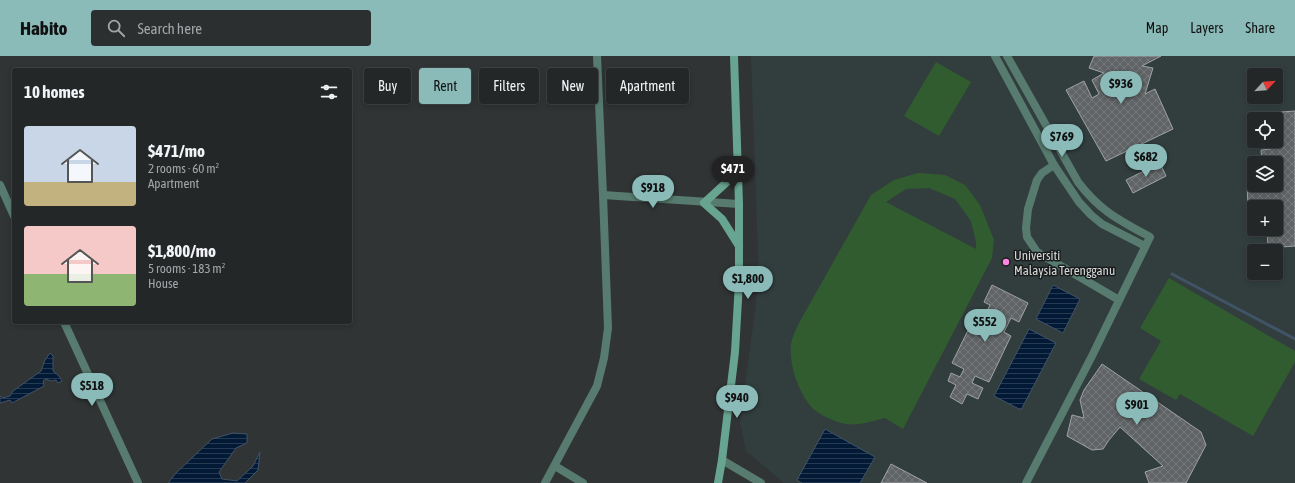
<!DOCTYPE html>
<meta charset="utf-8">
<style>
:root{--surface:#242728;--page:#2c2f30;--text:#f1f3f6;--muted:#a3a5a8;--line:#414445;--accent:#8bbbb9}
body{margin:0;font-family:"Asap Condensed",sans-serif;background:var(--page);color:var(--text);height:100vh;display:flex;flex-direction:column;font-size:15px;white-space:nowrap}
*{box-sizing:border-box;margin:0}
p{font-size:13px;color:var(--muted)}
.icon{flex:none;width:22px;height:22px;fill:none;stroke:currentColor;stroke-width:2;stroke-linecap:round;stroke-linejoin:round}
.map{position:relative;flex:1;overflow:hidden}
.sheet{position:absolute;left:12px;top:12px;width:340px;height:256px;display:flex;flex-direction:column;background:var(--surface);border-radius:4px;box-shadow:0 2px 6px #0003,0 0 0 1px var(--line)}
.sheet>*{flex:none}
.guide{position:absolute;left:364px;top:12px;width:380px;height:36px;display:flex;gap:8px}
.needle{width:26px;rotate:64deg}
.tools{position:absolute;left:1247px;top:12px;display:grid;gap:8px}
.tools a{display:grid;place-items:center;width:36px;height:36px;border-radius:4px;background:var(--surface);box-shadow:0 2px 6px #0003,0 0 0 1px var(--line);font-size:20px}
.price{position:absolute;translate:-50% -34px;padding:0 9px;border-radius:14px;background:var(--accent);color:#111;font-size:13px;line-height:26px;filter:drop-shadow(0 1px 2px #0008)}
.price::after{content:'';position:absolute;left:50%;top:24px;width:12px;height:9px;margin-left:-6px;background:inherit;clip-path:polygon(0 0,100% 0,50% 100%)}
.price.selected{background:#222;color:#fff}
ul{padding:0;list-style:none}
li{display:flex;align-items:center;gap:12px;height:100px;padding:0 12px}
li span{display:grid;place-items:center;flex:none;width:112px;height:80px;border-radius:4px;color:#555}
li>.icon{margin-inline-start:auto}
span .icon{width:48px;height:48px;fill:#fffc;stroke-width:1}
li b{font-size:17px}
h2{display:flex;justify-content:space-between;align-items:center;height:48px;padding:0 12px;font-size:17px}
.pill{padding:0 14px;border-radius:4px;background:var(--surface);box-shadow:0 2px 6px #0003,0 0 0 1px var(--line);font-size:14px;line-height:36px}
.pill.selected{background:var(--accent);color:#111}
header{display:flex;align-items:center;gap:24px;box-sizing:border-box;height:56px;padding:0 20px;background:var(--accent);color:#111}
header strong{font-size:19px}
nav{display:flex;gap:22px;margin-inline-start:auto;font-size:14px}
.search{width:280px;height:36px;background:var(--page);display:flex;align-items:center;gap:10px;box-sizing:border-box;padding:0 14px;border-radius:4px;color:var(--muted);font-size:15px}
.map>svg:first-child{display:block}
.built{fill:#323e3e;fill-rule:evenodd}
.green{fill:#315c2f;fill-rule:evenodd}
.water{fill:url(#water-rules);stroke:#415366}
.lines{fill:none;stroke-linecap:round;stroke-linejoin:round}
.stream{stroke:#415366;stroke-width:3}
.building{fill:url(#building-cross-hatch);stroke:#9fa3a5}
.minor{stroke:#577c6f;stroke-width:8}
.secondary{stroke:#68a590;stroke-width:8}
.poi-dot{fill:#fe86e0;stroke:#1a1c1c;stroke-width:1.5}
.labels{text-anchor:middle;stroke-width:3;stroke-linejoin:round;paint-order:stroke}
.poi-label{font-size:13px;fill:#d5d8d8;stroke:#1a1c1c;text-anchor:start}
</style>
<header>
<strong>Habito</strong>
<div class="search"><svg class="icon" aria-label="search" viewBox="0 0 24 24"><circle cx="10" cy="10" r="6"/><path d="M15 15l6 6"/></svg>Search here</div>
<nav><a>Map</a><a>Layers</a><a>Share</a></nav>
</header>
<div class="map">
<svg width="1295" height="427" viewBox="0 0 1295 427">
<defs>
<pattern id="water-rules" width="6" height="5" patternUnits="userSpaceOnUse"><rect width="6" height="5" fill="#021a35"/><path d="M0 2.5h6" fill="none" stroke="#263b52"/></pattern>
<pattern id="building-cross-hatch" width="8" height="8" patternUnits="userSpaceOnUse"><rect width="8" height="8" fill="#606466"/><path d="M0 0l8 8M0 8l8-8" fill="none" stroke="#76797b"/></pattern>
</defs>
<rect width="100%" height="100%" fill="#303435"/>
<path class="built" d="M751 0H1295V427H784L746 395 740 366 759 225ZM1254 19H1276V41H1254ZM1254 63H1276V85H1254ZM1254 107H1276V129H1254ZM1254 151H1276V173H1254ZM1254 195H1276V217H1254Z"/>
<g class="green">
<path d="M936 6 971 26 939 80 904 60Z"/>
<path d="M918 117 945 119 965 129 980 149 994 184 992 202 903 373 885 362C872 365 860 370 846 368 835 366 816 358 809 348 797 333 789 307 791 288 792 281 796 274 799 267L871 139 894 124ZM929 132 955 143 971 165 976 186V193L886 146 906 133Z"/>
<path d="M1169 222 1295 295V306L1253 380 1180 338 1176 344 1139 323 1161 285 1140 272Z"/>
</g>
<g class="water">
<path d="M1053 229 1080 243 1063 277 1036 263Z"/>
<path d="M1029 273 1056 287 1021 354 994 340Z"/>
<path d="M50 297 53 300V315L59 320 62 325 58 327 56 324 51 325 46 323 43 325 44 330 12 347 10 344 0 347V340L3 342 10 340 13 335 41 315 45 304Z"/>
<path d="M825 373 875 401 860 427H802L797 424Z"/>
<path d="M233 377 247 378V387L236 392 219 416 222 423 237 425 253 410 260 396 258 414 245 427H168L176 417 212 383Z"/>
</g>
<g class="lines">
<path class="stream" d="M1172 218 1295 283"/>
</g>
<g class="building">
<path d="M1094 0H1161L1142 10 1153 12 1145 38 1155 33 1173 73 1106 105 1066 34 1084 25 1092 42 1099 38 1092 24 1104 17 1089 12Z"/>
<path d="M1295 55V190L1268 192 1267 173H1276V151H1265V147L1248 148 1247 131 1264 130 1263 129H1276V107H1262L1261 94 1271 93 1270 85H1276V63H1268V57Z"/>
<path d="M1160 107 1166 120 1133 137 1126 124Z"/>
<path d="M992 229 1028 247 1019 266 1011 262 1004 276 1011 280 989 326 975 320 972 327 983 332 978 343 967 338 962 348 950 341 956 329 948 325 951 317 960 321 964 313 952 307 975 260 983 263 990 249 984 246Z"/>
<path d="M1102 308 1201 376 1206 389 1186 427H1149L1145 416 1163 410 1120 371 1109 384 1103 393 1092 394 1067 380 1072 359 1084 362 1080 344 1084 334Z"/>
<path d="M891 408 927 427H881Z"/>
</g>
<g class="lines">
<g class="minor">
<path d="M995 0 1054 109 1079 146 1091 159 1102 168 1145 190"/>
<path d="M1007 0 1078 126C1100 155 1119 164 1150 181L1092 300 1026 427"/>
<path d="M1054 109 1042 117 1037 124 1028 153 1026 172 1027 181 1037 196 1119 244"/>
<path d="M0 129 14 160"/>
<path d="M603 139 739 148"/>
<path d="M64 266 138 427"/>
<path d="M722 404 761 427"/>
<path d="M555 410 583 427"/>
<path d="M545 427 597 330 604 302 608 272 603 139 597 0"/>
</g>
<g class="secondary">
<path d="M737 105 728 125 704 147 722 163 739 190"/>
<path d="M718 427 722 404 735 296 739 226V148L734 0"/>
</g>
</g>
<circle class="poi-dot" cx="1006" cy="206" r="4"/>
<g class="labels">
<g class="poi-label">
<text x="1014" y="204">Universiti<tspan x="1014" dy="15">Malaysia Terengganu</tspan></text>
</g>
</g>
</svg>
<div class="tools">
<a><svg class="needle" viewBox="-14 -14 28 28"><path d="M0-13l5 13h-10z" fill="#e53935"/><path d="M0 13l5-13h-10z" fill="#a3a5a8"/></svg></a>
<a><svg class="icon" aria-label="locate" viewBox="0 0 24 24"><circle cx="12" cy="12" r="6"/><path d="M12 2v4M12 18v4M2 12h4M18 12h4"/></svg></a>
<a><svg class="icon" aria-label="layers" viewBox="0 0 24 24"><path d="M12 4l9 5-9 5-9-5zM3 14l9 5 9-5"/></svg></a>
<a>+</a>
<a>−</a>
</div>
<b class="price" style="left:1121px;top:49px">$936</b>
<b class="price" style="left:1062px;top:102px">$769</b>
<b class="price" style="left:1146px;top:122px">$682</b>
<b class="price selected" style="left:733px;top:134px">$471</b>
<b class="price" style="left:653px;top:153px">$918</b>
<b class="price" style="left:748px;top:244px">$1,800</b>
<b class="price" style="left:985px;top:287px">$552</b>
<b class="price" style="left:92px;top:351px">$518</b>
<b class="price" style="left:737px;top:363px">$940</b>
<b class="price" style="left:1137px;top:370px">$901</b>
<div class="guide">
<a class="pill">Buy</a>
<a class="pill selected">Rent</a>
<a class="pill">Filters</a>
<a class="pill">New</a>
<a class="pill">Apartment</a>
</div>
<section class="sheet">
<h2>10 homes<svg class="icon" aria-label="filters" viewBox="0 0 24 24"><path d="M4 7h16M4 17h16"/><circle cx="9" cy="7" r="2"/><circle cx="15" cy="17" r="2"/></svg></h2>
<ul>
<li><span style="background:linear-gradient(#c9d6e8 70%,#c2b280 0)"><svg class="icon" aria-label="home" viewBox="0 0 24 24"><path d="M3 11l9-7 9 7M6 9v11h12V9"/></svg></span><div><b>$471/mo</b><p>2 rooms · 60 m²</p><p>Apartment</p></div></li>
<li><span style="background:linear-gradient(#f6c9c9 60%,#8fb573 0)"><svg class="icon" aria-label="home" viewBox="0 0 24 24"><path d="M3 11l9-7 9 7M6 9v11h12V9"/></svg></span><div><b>$1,800/mo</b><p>5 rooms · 183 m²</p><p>House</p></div></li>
</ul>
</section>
</div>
